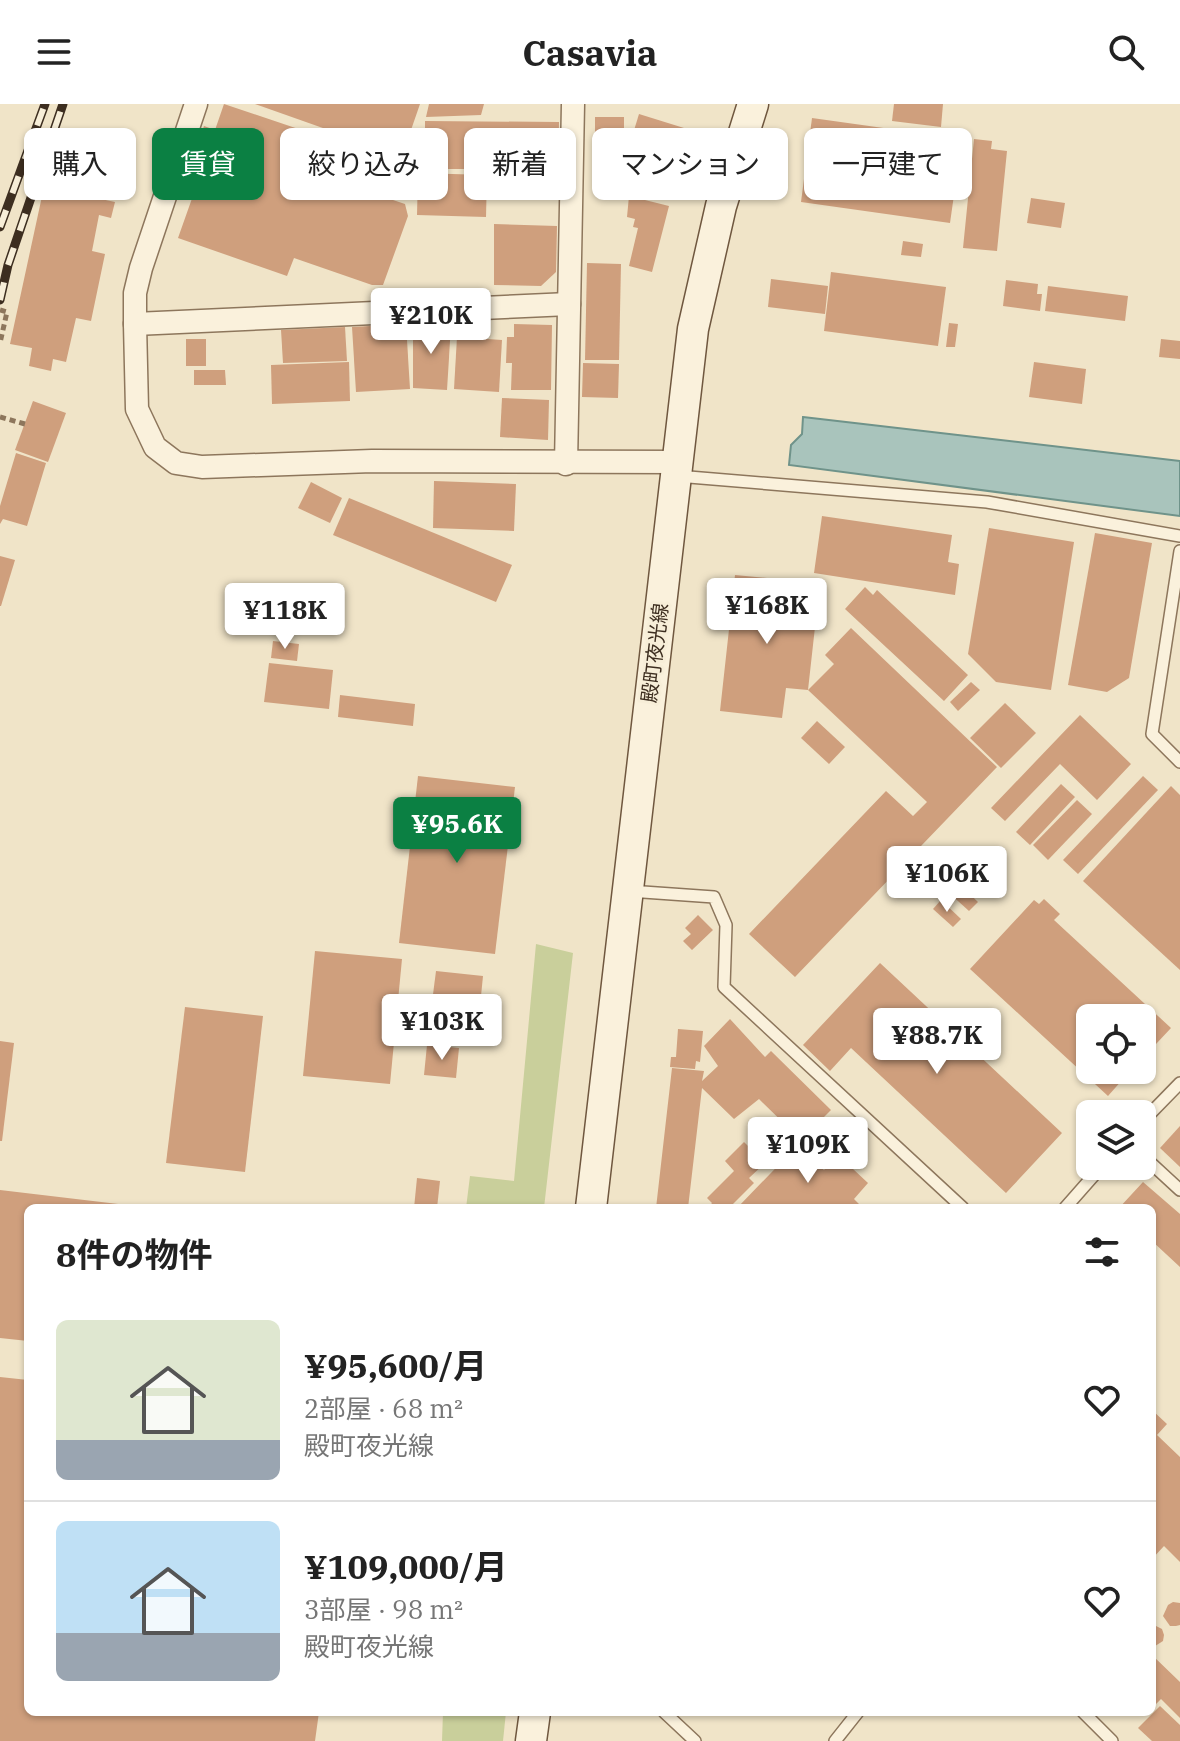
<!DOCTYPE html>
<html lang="ja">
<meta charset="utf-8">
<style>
:root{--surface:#fff;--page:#f2f2f2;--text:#222;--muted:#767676;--line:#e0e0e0;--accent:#0b8043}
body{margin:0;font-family:"IBM Plex Serif","Noto Sans JP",serif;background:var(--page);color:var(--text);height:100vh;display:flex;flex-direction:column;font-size:30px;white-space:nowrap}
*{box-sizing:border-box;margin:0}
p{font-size:26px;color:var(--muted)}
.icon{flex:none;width:44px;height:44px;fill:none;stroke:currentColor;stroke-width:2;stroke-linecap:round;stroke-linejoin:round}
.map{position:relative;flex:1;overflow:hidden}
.sheet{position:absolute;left:24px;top:1100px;width:1132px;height:512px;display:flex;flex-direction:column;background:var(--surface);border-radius:12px;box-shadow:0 2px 6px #0004}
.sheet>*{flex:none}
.hud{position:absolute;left:24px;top:24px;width:1132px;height:72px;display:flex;gap:16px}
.fabs{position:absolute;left:1076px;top:900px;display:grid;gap:16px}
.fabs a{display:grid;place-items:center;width:80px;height:80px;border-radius:12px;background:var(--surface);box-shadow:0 2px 6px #0004;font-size:40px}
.price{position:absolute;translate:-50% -68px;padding:0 18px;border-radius:8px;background:#fff;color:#222;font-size:26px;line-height:52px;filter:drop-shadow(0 2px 4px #0008)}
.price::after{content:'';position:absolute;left:50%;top:48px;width:24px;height:18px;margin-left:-12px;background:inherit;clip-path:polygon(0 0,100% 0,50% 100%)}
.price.active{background:var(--accent);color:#fff}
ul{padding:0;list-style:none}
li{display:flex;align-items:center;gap:24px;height:200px;padding:0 32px}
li+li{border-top:2px solid var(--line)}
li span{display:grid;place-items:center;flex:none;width:224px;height:160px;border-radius:12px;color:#555}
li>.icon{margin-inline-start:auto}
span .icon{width:96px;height:96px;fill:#fffc;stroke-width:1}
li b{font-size:34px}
h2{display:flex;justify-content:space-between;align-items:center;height:96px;padding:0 32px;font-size:34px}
.pill{padding:0 28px;border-radius:12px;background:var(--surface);box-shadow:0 2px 6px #0004;font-size:28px;line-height:72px}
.pill.active{background:var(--accent);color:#fff}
header{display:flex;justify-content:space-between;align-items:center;height:104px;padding:0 32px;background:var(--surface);font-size:36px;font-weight:700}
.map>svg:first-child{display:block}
.green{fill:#c9cf9b}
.water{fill:#a9c4bc;stroke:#6f938a;stroke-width:2}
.building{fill:#cf9f7d}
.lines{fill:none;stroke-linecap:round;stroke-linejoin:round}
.lane-casing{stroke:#8d765c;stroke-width:14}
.street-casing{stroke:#8d765c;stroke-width:25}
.secondary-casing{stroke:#6f573f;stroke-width:33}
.path{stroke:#8d765c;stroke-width:5;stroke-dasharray:6 4;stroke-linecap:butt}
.lane{stroke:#faf1dc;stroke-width:11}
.street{stroke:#faf1dc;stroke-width:22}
.secondary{stroke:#faf1dc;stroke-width:30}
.rail-casing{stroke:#3d2e20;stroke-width:9}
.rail{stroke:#f7eed8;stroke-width:6;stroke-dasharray:18;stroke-linecap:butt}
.labels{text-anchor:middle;stroke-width:6;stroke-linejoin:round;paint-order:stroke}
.street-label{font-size:20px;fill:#3d2e20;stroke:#f7eed8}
</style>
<header><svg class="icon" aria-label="menu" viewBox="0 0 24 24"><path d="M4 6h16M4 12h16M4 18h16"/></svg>Casavia<svg class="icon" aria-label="search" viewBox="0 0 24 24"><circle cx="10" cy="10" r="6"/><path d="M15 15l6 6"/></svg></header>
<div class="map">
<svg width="1180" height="1637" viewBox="0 0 1180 1637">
<rect width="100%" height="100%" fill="#f0e4c8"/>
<g class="green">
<path d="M536 840 573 849 544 1104H466L470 1072 514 1077Z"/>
<path d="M443 1608H506L503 1637H442Z"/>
</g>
<path class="water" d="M803 313 1180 357V412L789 361 791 341 802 330Z"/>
<g class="building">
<path d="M224 0 405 61 393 96 405 100 408 112 383 181H372L294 154 287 172 178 134 201 69 189 65 204 22 215 26Z"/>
<path d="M255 0H420L402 52Z"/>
<path d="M429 0H484L481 11 426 13Z"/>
<path d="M894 0H943L941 23 892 17Z"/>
<path d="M639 10 684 24 672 60 628 46Z"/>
<rect x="595" y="13" width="29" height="66"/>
<path d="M812 14 962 35 950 119 801 98Z"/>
<path d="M425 17 559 18 558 88 489 87 490 65H425Z"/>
<path d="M974 35 992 37 991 45 1007 47 997 147 963 144Z"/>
<path d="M629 54 674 68 665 95 628 84Z"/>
<path d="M418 69 487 71 486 113 417 111Z"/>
<path d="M44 83 115 98 111 114 99 111 92 147 105 150 91 217 76 214 66 258 53 255 51 267 29 262 32 244 10 240Z"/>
<path d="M629 92 669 102 652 168 629 162 638 124 633 123 635 115 627 113Z"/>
<path d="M1031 94 1065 99 1061 124 1027 119Z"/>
<path d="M494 120 557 122 556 168 541 182 494 181Z"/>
<path d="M903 137 923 140 921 153 901 151Z"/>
<path d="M587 159 621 160 619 256H585Z"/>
<path d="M831 168 946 183 938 242 824 227Z"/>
<path d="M771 175 828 182 825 210 768 203Z"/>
<path d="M1006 176 1038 180 1037 190H1042L1040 207 1003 202Z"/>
<path d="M1048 182 1128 192 1125 217 1045 207Z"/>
<path d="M949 219 958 220 955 243H946Z"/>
<path d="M406 220 410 285 356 288 352 223Z"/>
<path d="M514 220 552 221 551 286H511L512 259H506L507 233H514Z"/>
<path d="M413 221H451L447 286 413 284Z"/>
<path d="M345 223 347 257 283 259 281 226Z"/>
<path d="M457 233 502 236 499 288 454 285Z"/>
<rect x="186" y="235" width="20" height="27"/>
<path d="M1161 235 1180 237V255L1159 253Z"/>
<path d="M349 258 350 297 272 300 271 261Z"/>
<path d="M1034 258 1086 265 1082 300 1029 293Z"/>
<path d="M583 259 619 260 618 294 582 293Z"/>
<path d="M194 266H225L226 281H194Z"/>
<path d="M502 294 549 296 548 336 500 333Z"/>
<path d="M33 297 66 309 48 358 15 346Z"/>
<path d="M16 349 46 359 27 422 3 415 0 420V402Z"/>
<path d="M434 377 516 380 514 427 433 424Z"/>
<path d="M311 378 342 394 330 419 298 404Z"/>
<path d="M349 394 512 461 496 498 333 431Z"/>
<path d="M822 412 952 431 948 458 959 460 955 491 814 469Z"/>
<path d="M989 424 1074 438 1051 586 996 578 968 550Z"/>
<path d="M1095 429 1152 439 1129 574 1107 588 1068 581Z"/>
<path d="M0 452 15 456 1 502H0Z"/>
<path d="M735 471 797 477 795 493 818 496 808 586 786 584 782 614 720 607Z"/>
<path d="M865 483 873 491 877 486 968 571 944 597 845 505Z"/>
<path d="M851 524 997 663 795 873 749 830 886 687 913 712 927 698 808 586 834 560 825 551Z"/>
<path d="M273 537 299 540 297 557 271 554Z"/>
<path d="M269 559 333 566 329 605 264 598Z"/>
<path d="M971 578 980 586 958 607 950 598Z"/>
<path d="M340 591 415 600 413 622 338 613Z"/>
<path d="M1005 599 1036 629 1001 664 970 634Z"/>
<path d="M1080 611 1131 660 1097 696 1060 660 1005 717 991 704Z"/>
<path d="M817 617 845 643 829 660 801 634Z"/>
<path d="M418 672 515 683 495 850 399 839Z"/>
<path d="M1143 672 1158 686 1078 770 1063 756Z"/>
<path d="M1061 680 1075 693 1030 741 1016 728Z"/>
<path d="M1171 682 1180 691V866L1083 777Z"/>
<path d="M1077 696 1092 710 1048 756 1033 741Z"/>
<path d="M972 762 992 781 984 790 964 770Z"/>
<path d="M957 778 978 798 969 807 948 788Z"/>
<path d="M1044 795 1060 810 1054 816 1171 924 1142 955V914H1090V966H1131L1108 992 970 865 1034 796 1039 800Z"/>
<path d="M941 796 961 815 953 823 933 805Z"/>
<path d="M698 811 713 826 692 846 683 837 691 830 685 824Z"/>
<path d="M315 847 402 855 390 980 303 972Z"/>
<path d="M880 859 1062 1029 1006 1089 851 944 830 967 803 941Z"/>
<path d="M436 867 483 872 479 912 431 906Z"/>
<path d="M185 903 263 912 245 1068 166 1059Z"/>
<path d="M730 915 765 953 771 947 831 1006 801 1036 759 995 734 1015 702 984 688 1104H656L672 964 704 967 702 977 718 962 704 942Z"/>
<path d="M678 925 703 927 700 958 696 957 695 965 670 963 671 953H676Z"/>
<path d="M0 937 14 939 2 1037H0Z"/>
<path d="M427 941 459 944 456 974 424 971Z"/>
<path d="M1180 1022V1063L1160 1044Z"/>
<path d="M744 1038 765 1059 749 1074 754 1079 729 1104H708L712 1099 707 1094 734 1067 725 1057Z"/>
<path d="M798 1041 824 1066 838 1051 868 1079 854 1095 863 1104H737Z"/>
<path d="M417 1074 440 1077 437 1104H414Z"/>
<path d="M1143 1078 1180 1110V1163L1152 1137V1104H1119Z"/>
<path d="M0 1086 135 1102 28 1104V1237L0 1234Z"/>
<path d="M0 1273 28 1276V1608H319L315 1637H0Z"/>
<path d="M1152 1306 1167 1320 1157 1331 1180 1353V1458L1164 1442 1152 1455Z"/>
<path d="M1173 1498 1180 1499V1521L1176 1522H1170L1163 1512 1168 1501Z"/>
<path d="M1152 1520 1162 1525 1164 1531 1163 1537 1152 1544Z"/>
<path d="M1152 1551 1180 1578V1614L1161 1595 1152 1604Z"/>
<path d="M1160 1602 1180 1621V1637H1152L1138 1624Z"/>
</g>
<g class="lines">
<g class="lane-casing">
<g id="lane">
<path d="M677 372 987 398 1180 432"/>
<path d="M1180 447 1152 630 1180 658"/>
<path d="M629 787 714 793 726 821 724 883 963 1104"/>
<path d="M1142 1018 1180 979"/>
<path d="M1142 1051 1180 1086"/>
<path d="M1065 1104 1102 1062"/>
<path d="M664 1608 695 1637"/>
<path d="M1083 1608 1112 1637"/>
<path d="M835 1637 858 1608"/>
</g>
</g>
<g class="street-casing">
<g id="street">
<path d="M196 0 141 164 135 189V220L137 305 155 343 176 359 202 363 372 357 676 358"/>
<path d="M135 220 569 200"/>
<path d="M566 360 573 0"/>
</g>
</g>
<g class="secondary-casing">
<g id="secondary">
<path d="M591 1104 693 225 721 102 753 0"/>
<path d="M531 1637 535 1608"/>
</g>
</g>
<g class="path">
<path d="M0 206 7 208 0 239"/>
<path d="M0 313 25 320"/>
</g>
<use href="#lane" class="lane"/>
<use href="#street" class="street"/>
<use href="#secondary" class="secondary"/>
<g class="rail-casing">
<g id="rail">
<path d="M0 123 45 0"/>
<path d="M0 196 8 161 63 0"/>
</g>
</g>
<use href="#rail" class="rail"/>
</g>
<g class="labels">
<g class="street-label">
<text transform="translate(655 549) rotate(-83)" y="7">殿町夜光線</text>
</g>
</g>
</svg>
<div class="fabs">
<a><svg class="icon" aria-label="locate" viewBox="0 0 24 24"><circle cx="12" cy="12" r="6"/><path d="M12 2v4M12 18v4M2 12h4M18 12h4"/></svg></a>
<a><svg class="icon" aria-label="layers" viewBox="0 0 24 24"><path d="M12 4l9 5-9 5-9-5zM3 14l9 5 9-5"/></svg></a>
</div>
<b class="price" style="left:431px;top:252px">¥210K</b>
<b class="price" style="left:767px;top:542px">¥168K</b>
<b class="price" style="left:285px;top:547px">¥118K</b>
<b class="price active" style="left:457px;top:761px">¥95.6K</b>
<b class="price" style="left:947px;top:810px">¥106K</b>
<b class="price" style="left:442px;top:958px">¥103K</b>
<b class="price" style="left:937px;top:972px">¥88.7K</b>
<b class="price" style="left:808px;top:1081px">¥109K</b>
<div class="hud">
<a class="pill">購入</a>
<a class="pill active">賃貸</a>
<a class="pill">絞り込み</a>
<a class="pill">新着</a>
<a class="pill">マンション</a>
<a class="pill">一戸建て</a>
</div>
<section class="sheet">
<h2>8件の物件<svg class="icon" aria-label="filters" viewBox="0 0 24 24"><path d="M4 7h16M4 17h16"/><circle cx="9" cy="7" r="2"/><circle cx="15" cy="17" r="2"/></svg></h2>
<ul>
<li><span style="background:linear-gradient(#dfe7d0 75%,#9aa5b1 0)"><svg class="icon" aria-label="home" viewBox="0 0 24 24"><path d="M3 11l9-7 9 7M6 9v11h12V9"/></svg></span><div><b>¥95,600/月</b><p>2部屋 · 68 m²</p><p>殿町夜光線</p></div><svg class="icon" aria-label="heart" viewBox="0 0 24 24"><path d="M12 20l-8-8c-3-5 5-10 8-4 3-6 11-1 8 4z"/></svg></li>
<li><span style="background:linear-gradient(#bfe0f5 70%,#9aa5b1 0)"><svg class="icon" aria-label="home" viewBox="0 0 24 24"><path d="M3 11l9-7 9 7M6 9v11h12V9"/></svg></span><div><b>¥109,000/月</b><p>3部屋 · 98 m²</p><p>殿町夜光線</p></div><svg class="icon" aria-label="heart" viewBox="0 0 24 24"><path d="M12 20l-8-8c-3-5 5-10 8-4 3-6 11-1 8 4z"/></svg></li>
</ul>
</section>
</div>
